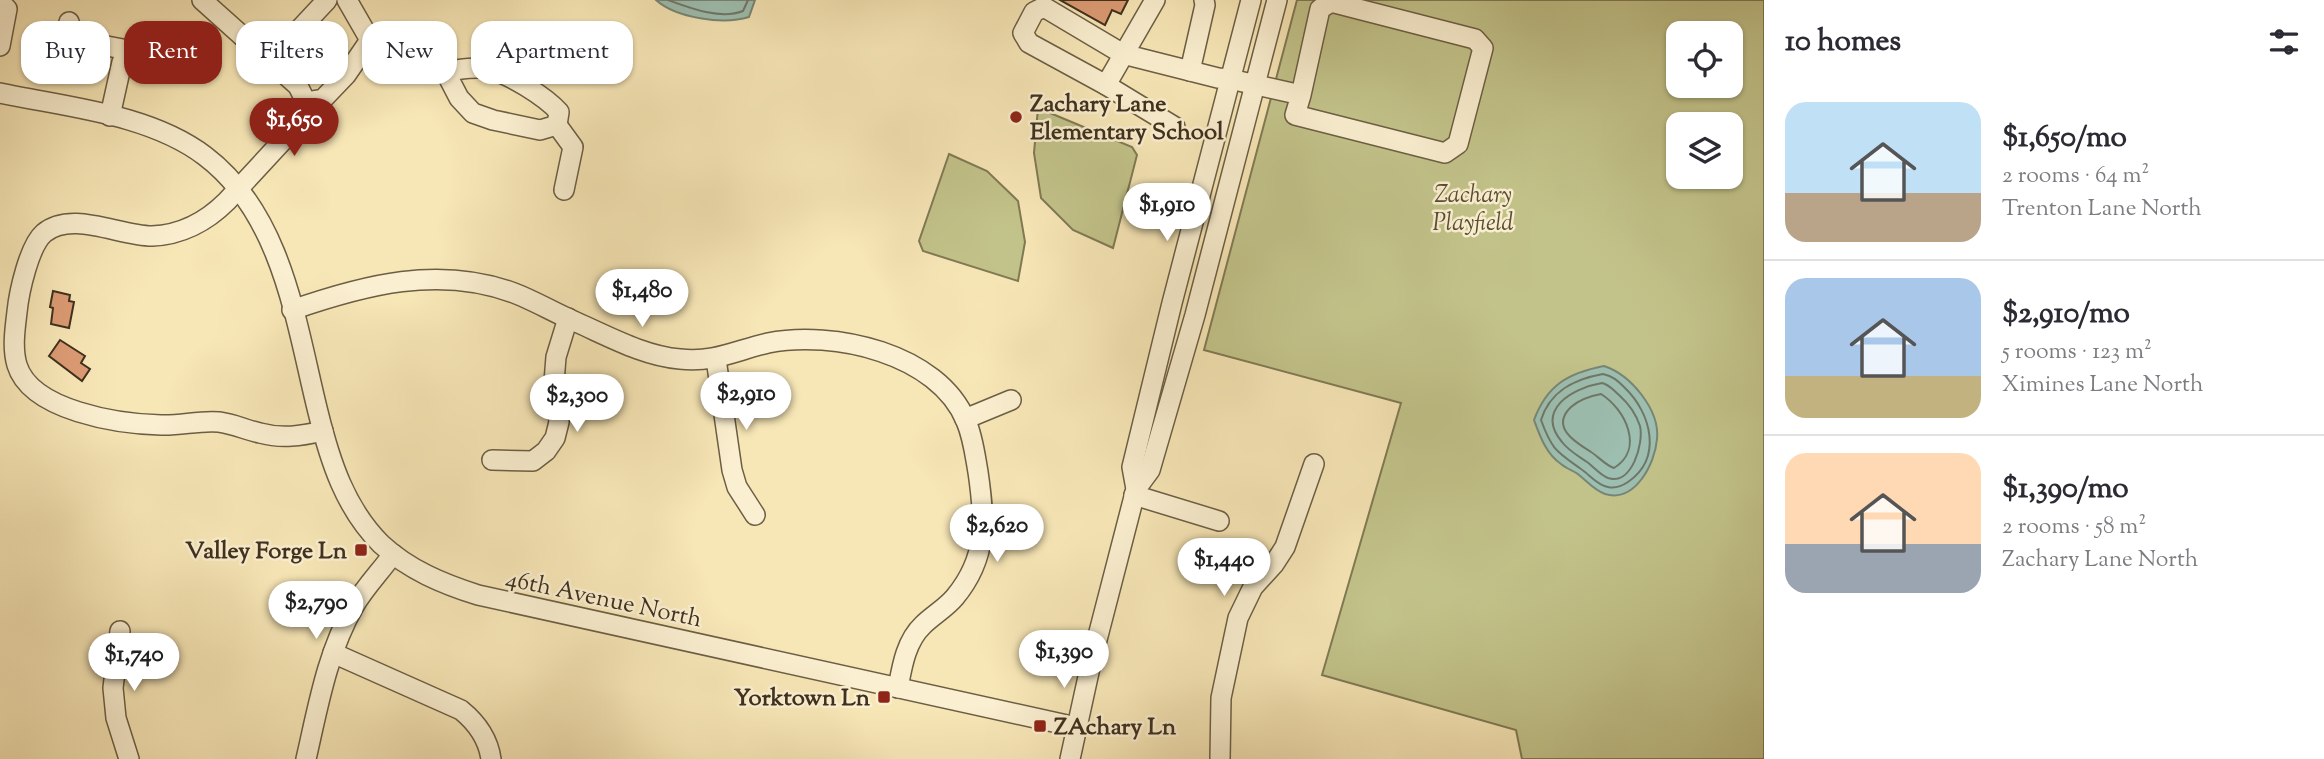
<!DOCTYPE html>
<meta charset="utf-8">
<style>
:root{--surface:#fff;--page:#f7f7f7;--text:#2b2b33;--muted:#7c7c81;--line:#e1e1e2;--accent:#8f2418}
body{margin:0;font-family:"Sorts Mill Goudy",serif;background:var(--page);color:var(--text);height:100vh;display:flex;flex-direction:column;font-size:26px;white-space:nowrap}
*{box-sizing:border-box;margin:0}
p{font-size:23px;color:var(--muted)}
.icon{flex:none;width:38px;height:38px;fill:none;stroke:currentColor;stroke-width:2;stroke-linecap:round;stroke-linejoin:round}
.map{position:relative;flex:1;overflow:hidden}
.drawer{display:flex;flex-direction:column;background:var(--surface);width:560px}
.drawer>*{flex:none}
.banner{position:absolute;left:21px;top:21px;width:665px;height:63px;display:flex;gap:14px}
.tools{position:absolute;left:1666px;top:21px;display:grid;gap:14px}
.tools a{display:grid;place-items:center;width:77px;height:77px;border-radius:14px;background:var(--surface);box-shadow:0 2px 5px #0004;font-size:35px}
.price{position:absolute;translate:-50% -60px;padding:0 16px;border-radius:24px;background:#fff;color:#222;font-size:23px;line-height:46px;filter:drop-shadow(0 2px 4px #0008)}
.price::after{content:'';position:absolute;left:50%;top:42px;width:21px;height:16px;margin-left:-10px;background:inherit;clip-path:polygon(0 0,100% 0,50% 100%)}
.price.active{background:var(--accent);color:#fff}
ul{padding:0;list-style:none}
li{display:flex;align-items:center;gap:21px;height:175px;padding:0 21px}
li+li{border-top:2px solid var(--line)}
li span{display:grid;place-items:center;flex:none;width:196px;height:140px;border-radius:21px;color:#555}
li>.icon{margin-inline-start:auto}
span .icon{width:84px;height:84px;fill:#fffc;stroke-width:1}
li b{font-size:30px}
h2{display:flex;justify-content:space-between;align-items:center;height:84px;padding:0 21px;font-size:30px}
.pill{padding:0 24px;border-radius:21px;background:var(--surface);box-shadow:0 2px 5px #0004;font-size:24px;line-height:63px}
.pill.active{background:var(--accent);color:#fff}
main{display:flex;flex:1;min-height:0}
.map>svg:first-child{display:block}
.green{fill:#c2c38a;stroke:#807a54;stroke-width:2;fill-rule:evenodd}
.water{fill:#9dbfb1;stroke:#778676;stroke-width:2}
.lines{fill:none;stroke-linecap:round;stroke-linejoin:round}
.shore{stroke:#6e7868;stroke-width:2}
.building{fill:#dc9b74;stroke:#3e301e;stroke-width:2}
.minor-casing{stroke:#6c5e44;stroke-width:22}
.minor{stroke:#faefd0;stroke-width:19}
.poi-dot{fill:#8f2418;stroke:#faefd0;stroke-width:2.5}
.labels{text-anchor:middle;stroke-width:5;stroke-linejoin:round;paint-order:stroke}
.poi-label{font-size:24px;font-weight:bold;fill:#3e301e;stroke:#faefd0;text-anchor:start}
.park-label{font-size:24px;font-style:italic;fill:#584d34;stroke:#faefd0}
.street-label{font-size:24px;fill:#3e301e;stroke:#faefd0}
</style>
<main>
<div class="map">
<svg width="1764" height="759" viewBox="0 0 1764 759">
<rect width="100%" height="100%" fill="#f7e6b6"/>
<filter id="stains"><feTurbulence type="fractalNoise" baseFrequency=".00286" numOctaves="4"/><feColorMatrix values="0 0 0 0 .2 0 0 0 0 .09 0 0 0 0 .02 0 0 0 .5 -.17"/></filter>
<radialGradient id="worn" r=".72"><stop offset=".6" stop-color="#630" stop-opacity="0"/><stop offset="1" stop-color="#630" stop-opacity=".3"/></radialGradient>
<g class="green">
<path d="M1297 0H1764V759H1522L1516 730 1322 675 1401 403 1204 350ZM1678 33H1731V86H1678ZM1678 124H1731V177H1678Z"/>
<path d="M1038 108 1132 147 1137 155 1113 248 1073 230 1041 198 1034 153Z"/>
<path d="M949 154 987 171 1018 201 1025 242 1018 281 923 251 919 241Z"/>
</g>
<g class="water">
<path d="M656 0H755L749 17C723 25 676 18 656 0Z"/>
<path d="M1604 366C1631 375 1660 410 1657 439 1655 464 1635 503 1605 494 1594 490 1588 482 1579 475 1574 471 1567 469 1561 464 1546 454 1540 436 1534 420 1547 385 1568 373 1604 366Z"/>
</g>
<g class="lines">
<g class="shore">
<path d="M668 0C690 8 720 20 743 11L748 0"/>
<path d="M1603 374C1613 376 1618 381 1625 388 1651 413 1663 458 1628 482 1622 486 1616 489 1608 487 1597 485 1590 475 1581 469 1556 451 1552 450 1541 420 1550 391 1574 379 1603 374Z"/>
<path d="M1602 383C1610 385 1613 390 1619 395 1628 403 1636 414 1640 426 1644 443 1632 486 1608 478 1600 475 1594 467 1587 462 1577 455 1569 451 1562 442 1535 410 1572 388 1602 383Z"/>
<path d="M1601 394C1625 409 1645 449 1614 468 1605 465 1599 457 1591 452 1575 442 1550 427 1571 407 1579 400 1590 396 1601 394Z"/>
</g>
</g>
<g class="building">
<path d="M1060 0H1128L1121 14 1112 10 1105 25Z"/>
<path d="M53 291 70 295 69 301 74 302 69 328 51 324 53 308 50 307Z"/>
<path d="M60 340 85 356 81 363 90 369 82 381 49 356Z"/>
</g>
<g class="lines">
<g class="minor-casing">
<g id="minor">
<path d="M202 0 298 86 306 102 301 121 227 201C207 221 181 235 152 236 119 236 72 210 44 233 29 246 19 292 17 312 15 329 12 348 17 365 31 411 119 424 161 425 180 426 200 420 219 422 234 424 246 430 260 433 282 439 301 436 323 431"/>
<path d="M347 0 370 40"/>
<path d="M1155 0 1106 85 1029 43 1023 33 1034 12 1044 7 1123 54 1218 78 1230 79 1301 95 1295 115 1445 153 1458 144 1483 48 1475 39 1331 2 1320 9 1301 95"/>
<path d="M0 2 7 9 0 46"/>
<path d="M69 22 72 32 81 41 133 51"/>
<path d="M298 31 327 0"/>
<path d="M370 40 395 44 445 71 459 98 473 113 493 120 540 130 557 125 559 112C546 97 509 74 489 69 475 66 459 70 445 71"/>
<path d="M1190 71 1205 5 1204 0"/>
<path d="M1106 85 1175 127"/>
<path d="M0 93C66 107 150 114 205 156 283 215 296 324 318 412 330 461 345 508 381 544 409 570 443 584 478 595L1076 727"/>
<path d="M306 102 323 99 346 75 370 40"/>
<path d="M110 116 122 62 133 51 166 58 197 71"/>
<path d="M557 125 573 147 564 190"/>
<path d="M292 310C364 285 439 265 514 293 535 301 555 313 576 322 610 337 644 356 680 359 714 363 737 350 768 343 833 330 938 353 966 421 973 437 975 455 978 472 985 520 988 557 955 597 946 608 933 615 923 625 906 641 902 666 898 688"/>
<path d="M716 359 732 470 737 487 755 515"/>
<path d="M965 419 1011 400"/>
<path d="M492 460 533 461 546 451 555 438 559 422 554 382 556 357 568 318"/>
<path d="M1136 489 1150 470 1195 315 1277 0"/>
<path d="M1134 495 1219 521"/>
<path d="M120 631 113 688 116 718 129 759"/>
<path d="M333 653 461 710C477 723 488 738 491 759"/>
<path d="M306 759C318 707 327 653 354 606 365 587 381 571 393 554"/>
<path d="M1070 759 1091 663 1136 489 1132 467 1172 303 1251 0"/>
<path d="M1220 759 1221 698 1238 618 1253 587 1274 564 1285 547 1314 464"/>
</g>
</g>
<use href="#minor" class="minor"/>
</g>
<g class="poi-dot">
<circle cx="1016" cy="117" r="7"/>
<rect x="354" y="543" width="14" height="14" rx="3.5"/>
<rect x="877" y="690" width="14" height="14" rx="3.5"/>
<rect x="1033" y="719" width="14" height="14" rx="3.5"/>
</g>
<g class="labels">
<g class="poi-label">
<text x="1030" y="111">Zachary Lane<tspan x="1030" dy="28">Elementary School</tspan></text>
<text x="347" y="558" text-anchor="end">Valley Forge Ln</text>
<text x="870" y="705" text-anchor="end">Yorktown Ln</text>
<text x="1054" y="734">ZAchary Ln</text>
</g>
<g class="park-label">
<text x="1473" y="202">Zachary<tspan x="1473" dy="28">Playfield</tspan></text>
</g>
<g class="street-label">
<text transform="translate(604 598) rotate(12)" y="8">46th Avenue North</text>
</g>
</g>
<rect width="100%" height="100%" filter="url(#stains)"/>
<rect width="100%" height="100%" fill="url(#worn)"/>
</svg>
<div class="tools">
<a><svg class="icon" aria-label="locate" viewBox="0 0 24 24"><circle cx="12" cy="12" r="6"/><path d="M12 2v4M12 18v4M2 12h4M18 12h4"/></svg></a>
<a><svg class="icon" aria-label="layers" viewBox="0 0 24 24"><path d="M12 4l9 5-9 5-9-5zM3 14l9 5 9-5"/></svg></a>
</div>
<b class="price active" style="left:294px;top:158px">$1,650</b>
<b class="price" style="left:1167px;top:243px">$1,910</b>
<b class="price" style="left:642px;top:329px">$1,480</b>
<b class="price" style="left:746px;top:432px">$2,910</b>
<b class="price" style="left:577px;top:434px">$2,300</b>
<b class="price" style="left:997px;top:564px">$2,620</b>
<b class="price" style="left:1224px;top:598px">$1,440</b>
<b class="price" style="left:316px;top:641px">$2,790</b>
<b class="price" style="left:1064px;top:690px">$1,390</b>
<b class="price" style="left:134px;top:693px">$1,740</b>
<div class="banner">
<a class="pill">Buy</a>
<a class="pill active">Rent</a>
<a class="pill">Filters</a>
<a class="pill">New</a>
<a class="pill">Apartment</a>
</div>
</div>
<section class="drawer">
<h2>10 homes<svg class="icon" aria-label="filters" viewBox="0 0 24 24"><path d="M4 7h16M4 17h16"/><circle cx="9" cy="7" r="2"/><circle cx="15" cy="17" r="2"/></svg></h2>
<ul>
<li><span style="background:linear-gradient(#bfe0f5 65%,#b9a48a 0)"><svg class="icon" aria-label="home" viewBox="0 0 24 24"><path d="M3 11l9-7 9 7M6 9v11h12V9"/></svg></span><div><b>$1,650/mo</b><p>2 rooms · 64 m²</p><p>Trenton Lane North</p></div></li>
<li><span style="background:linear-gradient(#a9c7e8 70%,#c2b280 0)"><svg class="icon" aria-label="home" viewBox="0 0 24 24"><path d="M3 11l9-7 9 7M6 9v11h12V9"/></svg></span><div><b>$2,910/mo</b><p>5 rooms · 123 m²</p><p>Ximines Lane North</p></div></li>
<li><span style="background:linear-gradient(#ffd9b3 65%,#9aa5b1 0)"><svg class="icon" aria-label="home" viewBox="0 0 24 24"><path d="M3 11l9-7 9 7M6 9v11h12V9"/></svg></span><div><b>$1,390/mo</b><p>2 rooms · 58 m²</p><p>Zachary Lane North</p></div></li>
</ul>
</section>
</main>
